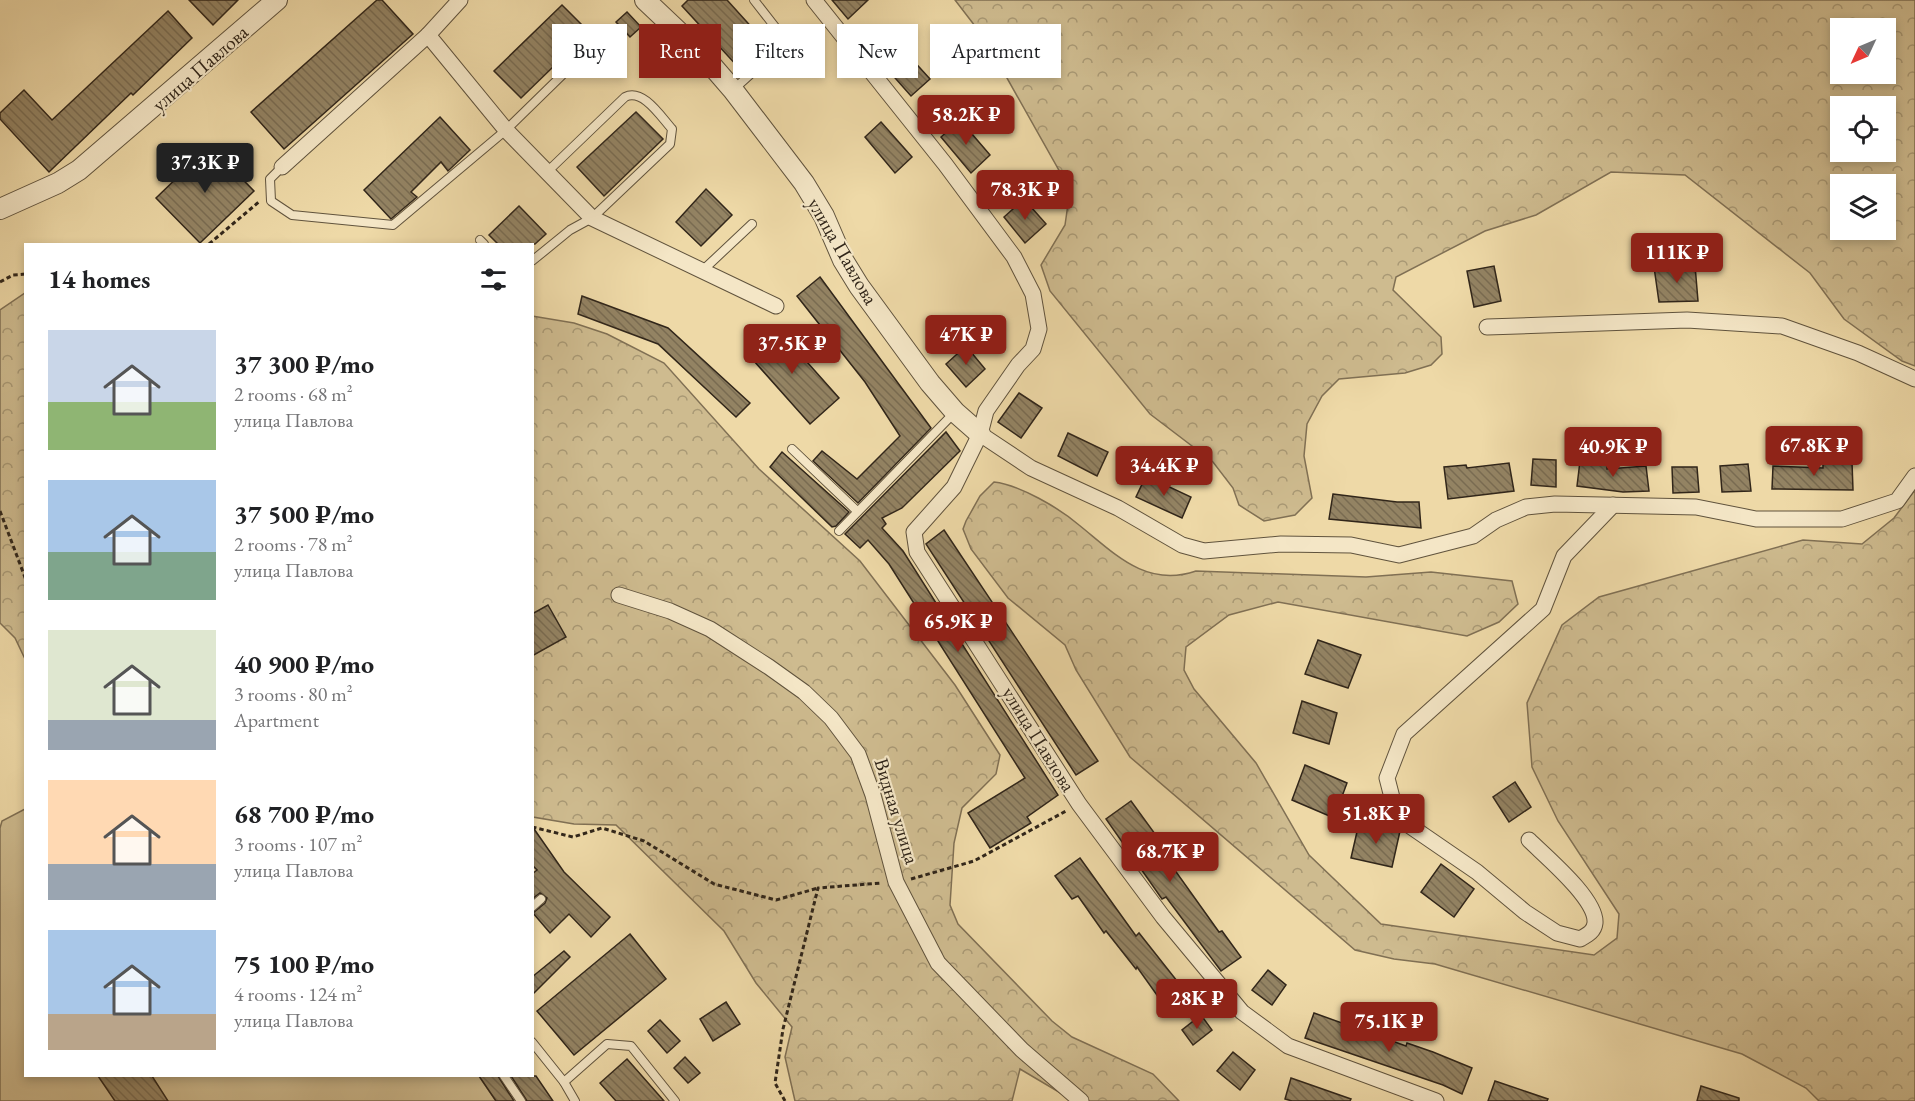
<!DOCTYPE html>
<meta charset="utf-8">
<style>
:root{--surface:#fff;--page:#f2f2f2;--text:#202124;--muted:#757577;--accent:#8f2418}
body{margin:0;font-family:"EB Garamond",serif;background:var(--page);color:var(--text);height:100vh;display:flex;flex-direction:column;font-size:22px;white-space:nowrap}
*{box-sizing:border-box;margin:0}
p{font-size:20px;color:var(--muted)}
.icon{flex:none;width:33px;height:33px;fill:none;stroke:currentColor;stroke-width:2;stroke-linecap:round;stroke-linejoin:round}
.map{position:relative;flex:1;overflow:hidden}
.sheet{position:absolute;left:24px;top:243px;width:510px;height:834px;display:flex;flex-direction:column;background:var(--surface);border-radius:0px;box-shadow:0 3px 9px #0003}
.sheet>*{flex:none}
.guide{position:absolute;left:552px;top:24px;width:570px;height:54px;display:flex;gap:12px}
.needle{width:39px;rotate:226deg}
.controls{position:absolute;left:1830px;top:18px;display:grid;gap:12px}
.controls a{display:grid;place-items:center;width:66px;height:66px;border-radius:0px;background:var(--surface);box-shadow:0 3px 9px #0003;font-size:30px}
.price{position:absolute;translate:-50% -51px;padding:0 14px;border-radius:6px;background:var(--accent);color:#fff;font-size:20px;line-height:39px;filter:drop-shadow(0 2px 3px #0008)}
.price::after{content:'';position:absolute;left:50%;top:36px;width:18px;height:14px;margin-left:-9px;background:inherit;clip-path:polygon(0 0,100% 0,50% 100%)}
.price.current{background:#222;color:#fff}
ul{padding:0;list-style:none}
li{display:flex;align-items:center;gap:18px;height:150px;padding:0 24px}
li span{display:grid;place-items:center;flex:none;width:168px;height:120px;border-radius:0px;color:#555}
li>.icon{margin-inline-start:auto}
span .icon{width:72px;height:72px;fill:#fffc;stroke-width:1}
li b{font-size:26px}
h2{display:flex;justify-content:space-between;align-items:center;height:72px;padding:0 24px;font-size:26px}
.pill{padding:0 21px;border-radius:0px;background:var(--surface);box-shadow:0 3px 9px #0003;font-size:21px;line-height:54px}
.pill.current{background:var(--accent);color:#fff}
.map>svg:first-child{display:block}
.grass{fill:#cebb8f;stroke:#807054;stroke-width:1.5}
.forest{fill:url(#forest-crowns);stroke:#807054;stroke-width:1.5;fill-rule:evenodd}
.building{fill:url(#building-back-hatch);stroke:#31261a;stroke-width:1.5}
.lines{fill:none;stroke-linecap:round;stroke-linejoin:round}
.service-casing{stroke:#60533d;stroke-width:10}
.minor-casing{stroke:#60533d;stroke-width:17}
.tertiary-casing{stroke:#60533d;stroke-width:22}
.path{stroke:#31261a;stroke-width:3;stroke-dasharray:4.5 3;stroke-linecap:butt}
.service{stroke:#f4e6c6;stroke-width:8}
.minor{stroke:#f4e6c6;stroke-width:15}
.tertiary{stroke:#f4e6c6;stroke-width:20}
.labels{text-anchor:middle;stroke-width:4.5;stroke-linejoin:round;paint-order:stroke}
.street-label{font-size:20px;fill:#31261a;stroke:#f4e6c6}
</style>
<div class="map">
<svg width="1915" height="1101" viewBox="0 0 1915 1101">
<defs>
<pattern id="forest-crowns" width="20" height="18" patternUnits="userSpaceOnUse" patternTransform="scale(1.5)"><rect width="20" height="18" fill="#cebb8f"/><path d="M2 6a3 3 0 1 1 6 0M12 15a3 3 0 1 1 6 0" fill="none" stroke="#a89874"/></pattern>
<pattern id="building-back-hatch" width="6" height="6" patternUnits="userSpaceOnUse" patternTransform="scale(1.5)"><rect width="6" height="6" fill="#938363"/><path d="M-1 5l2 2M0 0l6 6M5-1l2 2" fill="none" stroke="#796b51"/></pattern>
</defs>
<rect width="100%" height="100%" fill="#eed9a7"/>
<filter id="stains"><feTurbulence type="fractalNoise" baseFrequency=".00333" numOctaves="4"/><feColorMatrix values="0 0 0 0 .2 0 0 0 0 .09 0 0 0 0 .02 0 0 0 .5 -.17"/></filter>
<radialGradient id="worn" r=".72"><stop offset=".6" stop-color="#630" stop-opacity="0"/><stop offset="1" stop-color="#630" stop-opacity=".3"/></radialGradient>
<path class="grass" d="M25 809 26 1076H479L496 1101H0V828L2 821Z"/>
<g class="forest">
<path d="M955 0H1915V366L1902 361 1844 319 1810 273 1685 175 1611 172 1536 215 1485 231 1396 277 1393 290 1441 337 1442 354 1431 365 1405 373 1339 379 1322 396 1307 424 1304 456 1312 498 1295 515 1264 521 1239 505 1233 488 1213 462 1150 414 1050 291 1041 265 1065 225 1070 190 985 39ZM1886 28V74H1840V28ZM1886 106V152H1840V106ZM1840 184H1886V230H1840Z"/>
<path d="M25 293V659L15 638 0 623V310Z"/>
<path d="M532 316 574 323 607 334 664 363 759 469 860 561 955 685 1000 755 996 774 962 808 954 843 950 905 958 924 1052 1021 1072 1037 1153 1074 1179 1101H1074L1020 1069 1012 1101H795L785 1057 792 1027 756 983 724 931 616 825 574 824 533 817Z"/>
<path d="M994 482C1020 485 1059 508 1079 525 1115 554 1146 588 1196 571L1366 577 1431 572 1512 581 1518 604 1499 622 1467 636 1278 602 1229 615 1186 647 1184 670 1194 689 1256 763 1309 855 1381 924 1594 955 1617 938 1619 914 1558 821 1532 767 1527 703 1562 625 1599 597 1803 540 1862 544 1894 518 1915 490V1101H1819L1806 1088 1742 1054 1435 964 1394 959 1355 950 1130 757 1076 670 1065 645 1008 598 971 549 963 529 966 521 980 496Z"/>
</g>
<g class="building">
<path d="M189 0H238L213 25Z"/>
<path d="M377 0H382L413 34 284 149 251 112Z"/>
<path d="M688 0H727L766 43 739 68 682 6Z"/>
<path d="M832 0H868L848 19Z"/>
<path d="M562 5 589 32 521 98 494 71Z"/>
<path d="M168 11 192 38 133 95 131 93 49 172 0 119V113L24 90 52 120Z"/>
<path d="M627 12 641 27 630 37 616 22Z"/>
<path d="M899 45 930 79 911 96 881 62Z"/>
<path d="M636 112 663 139 604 196 577 167Z"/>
<path d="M440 117 470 150 448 171 441 162 411 192 417 197 391 219 364 190Z"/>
<path d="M960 120 990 155 971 173 941 137Z"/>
<path d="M881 122 912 157 895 173 865 137Z"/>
<path d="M210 146 254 191 200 243 156 198Z"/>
<path d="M706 189 732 215 701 246 676 222Z"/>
<path d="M1024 199 1046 224 1025 243 1004 217Z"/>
<path d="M519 206 546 234 535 244H498L489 235Z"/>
<path d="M1695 265 1698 301 1659 302 1654 267Z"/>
<path d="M1494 266 1501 301 1474 307 1467 271Z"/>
<path d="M820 277 931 428 858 503 813 461 822 451 857 479 900 436 865 382 797 296Z"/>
<path d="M582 296 668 328 750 403 736 417 658 344 578 314Z"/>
<path d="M775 326 839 398 810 424 746 352Z"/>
<path d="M966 346 985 369 966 387 946 364Z"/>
<path d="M1019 393 1042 408 1021 438 998 422Z"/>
<path d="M946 432 960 451 902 508 882 518 886 524 882 528 903 551 1058 795 1027 817 1031 823 990 848 968 813 1025 778 889 564 868 540 860 548 845 534Z"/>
<path d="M1068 433 1108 452 1097 476 1058 456Z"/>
<path d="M782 452 849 512 836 526 832 527 770 467Z"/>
<path d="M1533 459 1556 460V487L1531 485Z"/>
<path d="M1580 461 1607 464V469L1646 466 1649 491 1623 492 1577 486Z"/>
<path d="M1852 462 1853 490 1772 489 1773 466 1823 468V463Z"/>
<path d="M1509 463 1514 491 1448 499 1444 467 1466 465 1467 468Z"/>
<path d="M1748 464 1751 491 1722 492 1720 466Z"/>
<path d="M1672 467H1697L1699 492 1673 493Z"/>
<path d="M1146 476 1191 497 1182 518 1136 497Z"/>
<path d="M1333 494 1397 502H1419L1421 528 1329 519Z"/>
<path d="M944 530 1098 761 1076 775 926 544Z"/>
<path d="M548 605 566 637 532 656V614Z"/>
<path d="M1318 640 1361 655 1348 688 1305 674Z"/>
<path d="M1302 701 1337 713 1329 744 1293 733Z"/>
<path d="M1305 765 1347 783 1334 818 1292 800Z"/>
<path d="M1515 782 1531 807 1509 822 1493 797Z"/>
<path d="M1131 801 1158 838 1154 841 1219 932 1222 931 1241 957 1221 971 1166 897 1162 899 1106 819Z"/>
<path d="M1359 823 1400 831 1392 867 1351 858Z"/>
<path d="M532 826 564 872 610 917 591 937 569 914 550 933 533 913 545 903 547 898 540 893 532 899V874L537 870 532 865Z"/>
<path d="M1080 858 1136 936 1139 933 1185 991 1164 1005 1137 967 1136 969 1106 931 1104 933 1078 896 1072 899 1055 876Z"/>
<path d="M1441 864 1474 889 1454 917 1421 892Z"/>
<path d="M630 934 666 979 574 1055 537 1011Z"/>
<path d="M564 951 570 957 532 995V977Z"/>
<path d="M1268 970 1286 985 1272 1005 1252 990Z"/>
<path d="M726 1002 740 1024 713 1041 700 1019Z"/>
<path d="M1314 1013 1406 1046 1407 1043 1433 1052 1472 1068 1462 1094 1443 1085 1305 1038Z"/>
<path d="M1201 1015 1212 1030 1193 1045 1182 1030Z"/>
<path d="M660 1020 680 1041 667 1053 648 1031Z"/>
<path d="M1233 1052 1255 1070 1240 1090 1217 1071Z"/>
<path d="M685 1057 700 1073 688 1083 674 1068Z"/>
<path d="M627 1059 664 1101H616L600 1083Z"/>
<path d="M98 1076H152L168 1101H115Z"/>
<path d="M479 1076H498L514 1101H496Z"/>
<path d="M511 1076H536L553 1101H527Z"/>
<path d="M1291 1078 1351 1099 1350 1101H1292L1285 1099Z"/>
<path d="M1495 1081 1548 1099 1547 1101H1488Z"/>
<path d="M1701 1086 1739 1098V1101H1697Z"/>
</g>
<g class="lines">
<g class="service-casing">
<g id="service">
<path d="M734 89C752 72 773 58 779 32L754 0"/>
<path d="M282 167 270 179 271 201 292 215 393 225 506 130 595 43"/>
<path d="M480 240 484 244"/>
<path d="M532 261 570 230 592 218 670 144 672 129C661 117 643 88 625 97L547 172"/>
<path d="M702 271 752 224"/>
<path d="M792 449 857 511"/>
<path d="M839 531 954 413"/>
<path d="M532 907 541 899"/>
<path d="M532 1042 564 1082 575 1101"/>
<path d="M504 1076 521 1101"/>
<path d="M564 1082 607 1044 631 1046 675 1101"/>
</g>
</g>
<g class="minor-casing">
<g id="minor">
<path d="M460 0 428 35 506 130 592 218 776 306"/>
<path d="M814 0 945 164 1014 257 1033 294 1039 329 1033 349 1018 365 986 411 980 434 954 487 914 532 917 552 1079 804 1163 917 1242 1012 1288 1046 1436 1101"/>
<path d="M282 167 428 35"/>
<path d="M1487 327 1687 320 1782 326 1858 353 1915 379"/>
<path d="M980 434 1031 468 1118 508 1182 545 1204 551 1281 544 1351 545 1399 555 1473 536 1496 520 1526 507 1555 504 1696 507 1756 519H1842L1897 501 1915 476"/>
<path d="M619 595 670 611 710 629 769 667 804 692 831 718 858 754 873 795 896 882 938 963 1022 1050 1081 1101"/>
<path d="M1529 840C1545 856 1597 899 1595 923 1594 932 1587 935 1580 939L1557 933 1525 912 1477 872 1397 817 1387 778 1404 734 1543 609 1564 556 1613 505"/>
</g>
</g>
<g class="tertiary-casing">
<g id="tertiary">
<path d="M645 0 701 53 733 90 804 183 824 216 843 260 859 286 930 383 955 412 980 434"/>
<path d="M0 209 58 183 79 170 277 0"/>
</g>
</g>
<g class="path">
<path d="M209 244 260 201"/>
<path d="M0 282 13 275 26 274"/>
<path d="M0 511 26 580"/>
<path d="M532 827 573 837 602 828 644 841 714 884 776 900 818 888"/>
<path d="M911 879 974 861 1066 811"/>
<path d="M785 1101 775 1083 783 1029 818 888 881 883"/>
</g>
<use href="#service" class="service"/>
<use href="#minor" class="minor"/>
<use href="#tertiary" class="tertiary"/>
</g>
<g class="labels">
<g class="street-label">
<text transform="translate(200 68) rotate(-41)" y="7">улица Павлова</text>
<text transform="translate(843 251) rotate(60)" y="7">улица Павлова</text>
<text transform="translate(1039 739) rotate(58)" y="7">улица Павлова</text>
<text transform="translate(897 811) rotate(73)" y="7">Видная улица</text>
</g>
</g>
<rect width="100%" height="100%" filter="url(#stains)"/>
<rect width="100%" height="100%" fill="url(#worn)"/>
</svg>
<div class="controls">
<a><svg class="needle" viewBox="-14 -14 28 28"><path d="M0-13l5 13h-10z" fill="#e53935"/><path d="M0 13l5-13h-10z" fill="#757577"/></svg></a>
<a><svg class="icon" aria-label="locate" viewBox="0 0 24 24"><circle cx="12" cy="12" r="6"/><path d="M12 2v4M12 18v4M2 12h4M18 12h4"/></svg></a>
<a><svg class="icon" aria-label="layers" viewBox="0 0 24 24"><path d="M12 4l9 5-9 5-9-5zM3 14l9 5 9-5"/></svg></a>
</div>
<b class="price" style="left:966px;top:146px">58.2K ₽</b>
<b class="price current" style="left:205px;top:194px">37.3K ₽</b>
<b class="price" style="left:1025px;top:221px">78.3K ₽</b>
<b class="price" style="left:1677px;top:284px">111K ₽</b>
<b class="price" style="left:966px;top:366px">47K ₽</b>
<b class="price" style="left:792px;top:375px">37.5K ₽</b>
<b class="price" style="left:1814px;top:477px">67.8K ₽</b>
<b class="price" style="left:1613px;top:478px">40.9K ₽</b>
<b class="price" style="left:1164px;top:497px">34.4K ₽</b>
<b class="price" style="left:958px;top:653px">65.9K ₽</b>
<b class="price" style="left:1376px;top:845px">51.8K ₽</b>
<b class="price" style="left:1170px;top:883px">68.7K ₽</b>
<b class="price" style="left:1197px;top:1030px">28K ₽</b>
<b class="price" style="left:1389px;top:1053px">75.1K ₽</b>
<div class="guide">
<a class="pill">Buy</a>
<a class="pill current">Rent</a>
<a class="pill">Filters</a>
<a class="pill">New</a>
<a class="pill">Apartment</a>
</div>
<section class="sheet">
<h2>14 homes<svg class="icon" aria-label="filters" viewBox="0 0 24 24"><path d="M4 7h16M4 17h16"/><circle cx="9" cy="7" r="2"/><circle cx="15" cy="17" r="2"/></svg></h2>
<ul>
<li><span style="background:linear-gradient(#c9d6e8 60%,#8fb573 0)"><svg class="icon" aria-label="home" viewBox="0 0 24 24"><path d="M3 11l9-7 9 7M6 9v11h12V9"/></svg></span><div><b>37 300 ₽/mo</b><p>2 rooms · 68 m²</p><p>улица Павлова</p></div></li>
<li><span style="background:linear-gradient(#a9c7e8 60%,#7fa58c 0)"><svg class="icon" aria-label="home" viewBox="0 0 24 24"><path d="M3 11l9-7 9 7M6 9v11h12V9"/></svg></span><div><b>37 500 ₽/mo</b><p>2 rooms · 78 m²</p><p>улица Павлова</p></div></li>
<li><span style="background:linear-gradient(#dfe7d0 75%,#9aa5b1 0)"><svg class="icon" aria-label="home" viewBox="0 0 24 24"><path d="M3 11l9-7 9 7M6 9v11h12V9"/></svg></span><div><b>40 900 ₽/mo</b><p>3 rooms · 80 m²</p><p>Apartment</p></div></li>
<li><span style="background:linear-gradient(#ffd9b3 70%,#9aa5b1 0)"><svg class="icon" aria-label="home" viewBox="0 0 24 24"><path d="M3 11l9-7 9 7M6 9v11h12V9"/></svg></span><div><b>68 700 ₽/mo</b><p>3 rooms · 107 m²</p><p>улица Павлова</p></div></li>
<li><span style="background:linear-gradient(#a9c7e8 70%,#b9a48a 0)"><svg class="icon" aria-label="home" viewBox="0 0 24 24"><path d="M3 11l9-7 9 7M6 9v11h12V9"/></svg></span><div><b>75 100 ₽/mo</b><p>4 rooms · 124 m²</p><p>улица Павлова</p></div></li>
</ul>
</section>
</div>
